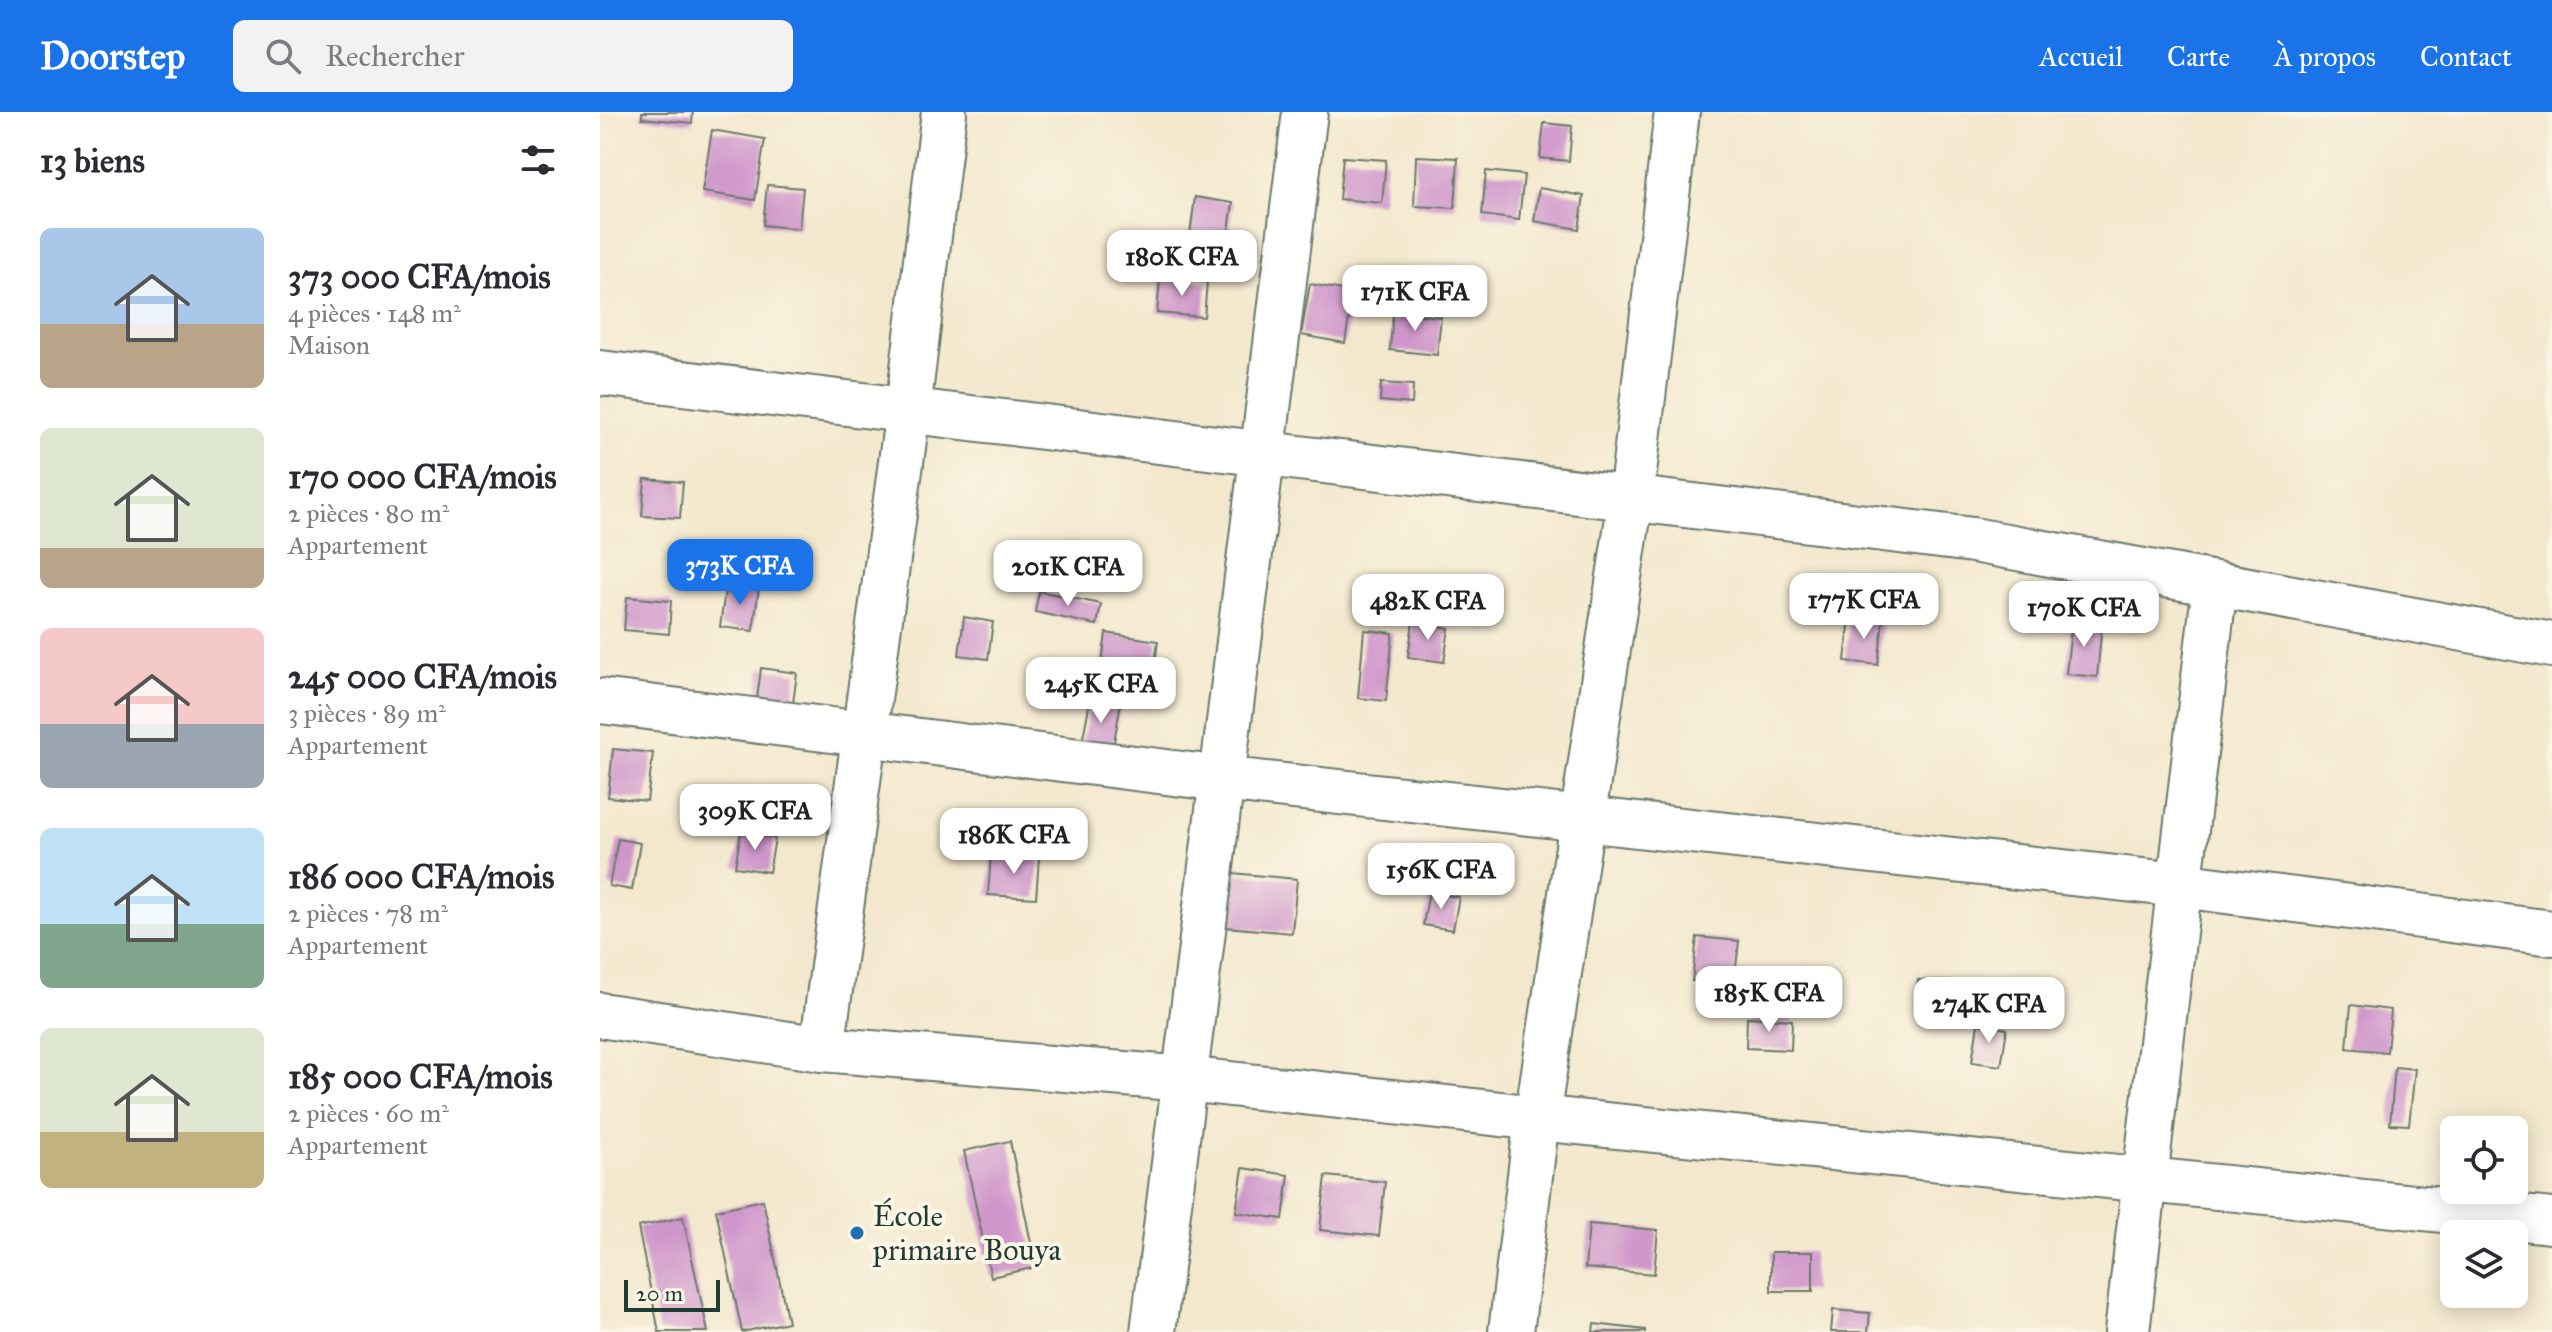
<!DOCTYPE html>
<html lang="fr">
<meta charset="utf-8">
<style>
:root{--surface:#fff;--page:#f2f2f3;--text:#2b2b33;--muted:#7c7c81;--accent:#1a73e8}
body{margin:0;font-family:"IM FELL Great Primer",serif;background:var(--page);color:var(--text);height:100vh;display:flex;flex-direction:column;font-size:30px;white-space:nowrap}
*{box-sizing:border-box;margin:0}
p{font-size:26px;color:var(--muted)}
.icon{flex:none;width:44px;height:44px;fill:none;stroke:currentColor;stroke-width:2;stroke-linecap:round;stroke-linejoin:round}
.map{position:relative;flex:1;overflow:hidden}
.drawer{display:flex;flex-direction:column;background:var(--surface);width:600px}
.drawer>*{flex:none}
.fabs{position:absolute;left:1840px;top:1004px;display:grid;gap:16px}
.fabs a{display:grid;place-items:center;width:88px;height:88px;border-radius:12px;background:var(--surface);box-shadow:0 4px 20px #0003;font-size:40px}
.scale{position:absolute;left:24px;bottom:20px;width:96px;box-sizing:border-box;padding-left:8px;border:4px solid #1f3d34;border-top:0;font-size:22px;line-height:28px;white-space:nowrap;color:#1f3d34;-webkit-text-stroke:6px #fcf5e5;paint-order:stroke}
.price{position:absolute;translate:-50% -68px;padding:0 18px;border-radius:16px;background:#fff;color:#222;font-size:26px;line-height:52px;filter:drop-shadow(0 2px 4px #0008)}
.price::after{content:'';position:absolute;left:50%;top:48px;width:24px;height:18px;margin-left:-12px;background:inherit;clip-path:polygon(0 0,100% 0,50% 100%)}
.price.active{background:var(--accent);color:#fff}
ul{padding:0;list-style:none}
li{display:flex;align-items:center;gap:24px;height:200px;padding:0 40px}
li span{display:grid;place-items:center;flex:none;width:224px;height:160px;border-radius:12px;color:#555}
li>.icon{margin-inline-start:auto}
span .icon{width:96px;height:96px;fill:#fffc;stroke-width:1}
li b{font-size:34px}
h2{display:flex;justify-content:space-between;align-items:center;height:96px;padding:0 40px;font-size:34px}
header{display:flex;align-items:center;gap:48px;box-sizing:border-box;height:112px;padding:0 40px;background:var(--accent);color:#fff}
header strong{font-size:38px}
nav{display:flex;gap:44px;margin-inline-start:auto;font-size:28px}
.search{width:560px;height:72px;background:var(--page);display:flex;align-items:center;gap:20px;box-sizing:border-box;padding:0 28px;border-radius:12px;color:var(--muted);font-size:30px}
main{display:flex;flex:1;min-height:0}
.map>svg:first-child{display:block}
.building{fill:#cf96cb}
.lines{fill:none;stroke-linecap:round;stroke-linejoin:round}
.minor-casing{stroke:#69796a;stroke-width:48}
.minor{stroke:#fff;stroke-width:44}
.poi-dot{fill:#1f6fb2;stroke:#fcf5e5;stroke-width:3}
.labels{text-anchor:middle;stroke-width:8;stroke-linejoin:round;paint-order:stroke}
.poi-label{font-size:30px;fill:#1f3d34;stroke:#fcf5e5;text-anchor:start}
</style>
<header>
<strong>Doorstep</strong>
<div class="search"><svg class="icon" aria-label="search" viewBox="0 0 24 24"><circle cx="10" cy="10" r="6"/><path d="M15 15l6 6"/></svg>Rechercher</div>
<nav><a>Accueil</a><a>Carte</a><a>À propos</a><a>Contact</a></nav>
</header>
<main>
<section class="drawer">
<h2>13 biens<svg class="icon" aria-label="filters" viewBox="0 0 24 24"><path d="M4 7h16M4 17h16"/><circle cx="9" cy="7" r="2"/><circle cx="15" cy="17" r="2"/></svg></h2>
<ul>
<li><span style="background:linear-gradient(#a9c7e8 60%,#b9a48a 0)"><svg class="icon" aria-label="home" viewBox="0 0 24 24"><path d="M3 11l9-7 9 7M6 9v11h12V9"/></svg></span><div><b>373 000 CFA/mois</b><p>4 pièces · 148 m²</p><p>Maison</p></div></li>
<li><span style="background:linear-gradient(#dfe7d0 75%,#b9a48a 0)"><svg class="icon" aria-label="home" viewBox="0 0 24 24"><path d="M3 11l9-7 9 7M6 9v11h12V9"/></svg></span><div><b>170 000 CFA/mois</b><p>2 pièces · 80 m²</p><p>Appartement</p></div></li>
<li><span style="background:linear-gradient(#f6c9c9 60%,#9aa5b1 0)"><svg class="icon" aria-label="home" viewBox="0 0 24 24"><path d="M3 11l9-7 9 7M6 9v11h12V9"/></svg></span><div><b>245 000 CFA/mois</b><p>3 pièces · 89 m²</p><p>Appartement</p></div></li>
<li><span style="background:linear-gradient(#bfe0f5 60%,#7fa58c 0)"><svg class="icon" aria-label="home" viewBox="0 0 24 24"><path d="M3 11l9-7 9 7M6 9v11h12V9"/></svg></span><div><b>186 000 CFA/mois</b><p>2 pièces · 78 m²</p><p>Appartement</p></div></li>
<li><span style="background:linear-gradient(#dfe7d0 65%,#c2b280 0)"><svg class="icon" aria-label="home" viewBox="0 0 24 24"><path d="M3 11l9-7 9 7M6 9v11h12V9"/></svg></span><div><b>185 000 CFA/mois</b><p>2 pièces · 60 m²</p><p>Appartement</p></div></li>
</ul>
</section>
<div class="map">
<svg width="1952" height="1220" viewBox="0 0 1952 1220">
<rect width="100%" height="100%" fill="#fcf5e5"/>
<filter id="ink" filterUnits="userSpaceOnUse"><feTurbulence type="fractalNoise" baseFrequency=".0125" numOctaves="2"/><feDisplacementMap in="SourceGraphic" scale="16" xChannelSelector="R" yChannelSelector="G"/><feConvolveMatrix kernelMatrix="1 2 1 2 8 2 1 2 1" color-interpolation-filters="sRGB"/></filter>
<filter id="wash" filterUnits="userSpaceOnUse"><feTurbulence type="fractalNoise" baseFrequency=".006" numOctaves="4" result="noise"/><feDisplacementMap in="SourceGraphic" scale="32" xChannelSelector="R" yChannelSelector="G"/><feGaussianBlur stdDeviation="1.8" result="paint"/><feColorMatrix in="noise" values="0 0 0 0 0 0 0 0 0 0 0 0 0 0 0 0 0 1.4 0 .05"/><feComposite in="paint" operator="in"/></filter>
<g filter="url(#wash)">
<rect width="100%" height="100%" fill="#f3e8cd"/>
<g id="blocks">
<g class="building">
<path d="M42 0H93L92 11 42 6Z"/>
<path d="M944 11 972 14 969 49 940 46Z"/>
<path d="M112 18 165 27 155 88 102 80Z"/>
<path d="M816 44 858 46 855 96 814 94Z"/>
<path d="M743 45 786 48 782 91 739 87Z"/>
<path d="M886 59 924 63 919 108 882 103Z"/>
<path d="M167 73 203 76 199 117 163 113Z"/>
<path d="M939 76 984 84 979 117 934 109Z"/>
<path d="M595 85 633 91 622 166 585 161Z"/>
<path d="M560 166 607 170 604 205 557 201Z"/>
<path d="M710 172 753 180 745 231 701 223Z"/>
<path d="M793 200 841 205 837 243 790 238Z"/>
<path d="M781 271 813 273 812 292 780 289Z"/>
<path d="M45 367 83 370 80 406 42 404Z"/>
<path d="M126 471 159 475 153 519 120 515Z"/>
<path d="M439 479 501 492 497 513 435 500Z"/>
<path d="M27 485 71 489 69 522 24 518Z"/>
<path d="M364 505 393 510 388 547 359 543Z"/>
<path d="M1250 505 1283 509 1278 553 1245 549Z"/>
<path d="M1472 508 1502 511 1497 565 1466 562Z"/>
<path d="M813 510 849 516 844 550 808 545Z"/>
<path d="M764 518 793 521 786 589 758 586Z"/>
<path d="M506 521 558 529 552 574 500 566Z"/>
<path d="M161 556 197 561 192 599 156 595Z"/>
<path d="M491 584 521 590 512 641 481 636Z"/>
<path d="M13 637 53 641 47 689 8 685Z"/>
<path d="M141 720 175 727 169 760 135 755Z"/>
<path d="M18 727 40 731 32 778 9 774Z"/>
<path d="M391 743 439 746 436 786 388 783Z"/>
<path d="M631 761 697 767 692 821 626 815Z"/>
<path d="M829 780 859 785 853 818 823 813Z"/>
<path d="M1097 825 1139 829 1134 873 1092 869Z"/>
<path d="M1318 868 1370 871 1368 903 1316 900Z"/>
<path d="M1751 893 1791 898 1787 940 1747 936Z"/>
<path d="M1147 905 1192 908 1191 938 1146 936Z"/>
<path d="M1378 912 1407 917 1401 954 1372 950Z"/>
<path d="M1795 955 1815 957 1809 1013 1790 1012Z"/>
<path d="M410 1029 436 1155 391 1165 364 1039Z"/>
<path d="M643 1056 689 1063 683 1107 636 1100Z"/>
<path d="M726 1064 785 1070 779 1124 720 1118Z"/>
<path d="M163 1088 188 1210 142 1220 116 1098Z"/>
<path d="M83 1105 108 1220H59L38 1115Z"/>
<path d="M989 1112 1058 1118 1054 1162 985 1156Z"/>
<rect x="1171" y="1140" width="42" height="39"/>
<path d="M1233 1198 1270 1201 1268 1220H1231Z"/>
<path d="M994 1212 1045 1218V1220H993Z"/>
</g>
</g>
</g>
<g filter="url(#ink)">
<use href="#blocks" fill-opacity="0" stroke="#69796a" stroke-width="2"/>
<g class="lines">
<g class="minor-casing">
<g id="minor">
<path d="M0 261 1373 428 1952 533"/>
<path d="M0 589 622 667 1579 773 1952 821"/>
<path d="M0 903 222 937 585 967 937 1006 1952 1109"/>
<path d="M222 937 308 298 344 0"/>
<path d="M553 1220 705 0"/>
<path d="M911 1220 937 1006 1031 386 1077 0"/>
<path d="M1527 1220 1615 472"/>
</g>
</g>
<use href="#minor" class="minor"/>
</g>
</g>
<circle class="poi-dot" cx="257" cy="1121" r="8"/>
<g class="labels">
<g class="poi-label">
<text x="273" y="1114">École<tspan x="273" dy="34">primaire Bouya</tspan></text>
</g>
</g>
</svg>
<div class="fabs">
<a><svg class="icon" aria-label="locate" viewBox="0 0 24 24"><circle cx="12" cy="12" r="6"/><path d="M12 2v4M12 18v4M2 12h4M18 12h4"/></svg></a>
<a><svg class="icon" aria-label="layers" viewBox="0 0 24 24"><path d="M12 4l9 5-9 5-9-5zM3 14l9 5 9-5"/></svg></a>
</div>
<div class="scale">20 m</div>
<b class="price" style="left:582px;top:186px">180K CFA</b>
<b class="price" style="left:815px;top:221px">171K CFA</b>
<b class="price active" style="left:140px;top:495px">373K CFA</b>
<b class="price" style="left:468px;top:496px">201K CFA</b>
<b class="price" style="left:1264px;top:529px">177K CFA</b>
<b class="price" style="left:828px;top:530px">482K CFA</b>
<b class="price" style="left:1484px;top:537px">170K CFA</b>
<b class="price" style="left:501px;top:613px">245K CFA</b>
<b class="price" style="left:155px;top:740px">309K CFA</b>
<b class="price" style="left:414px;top:764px">186K CFA</b>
<b class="price" style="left:841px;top:799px">156K CFA</b>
<b class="price" style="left:1169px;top:922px">185K CFA</b>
<b class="price" style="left:1389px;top:933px">274K CFA</b>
</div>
</main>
